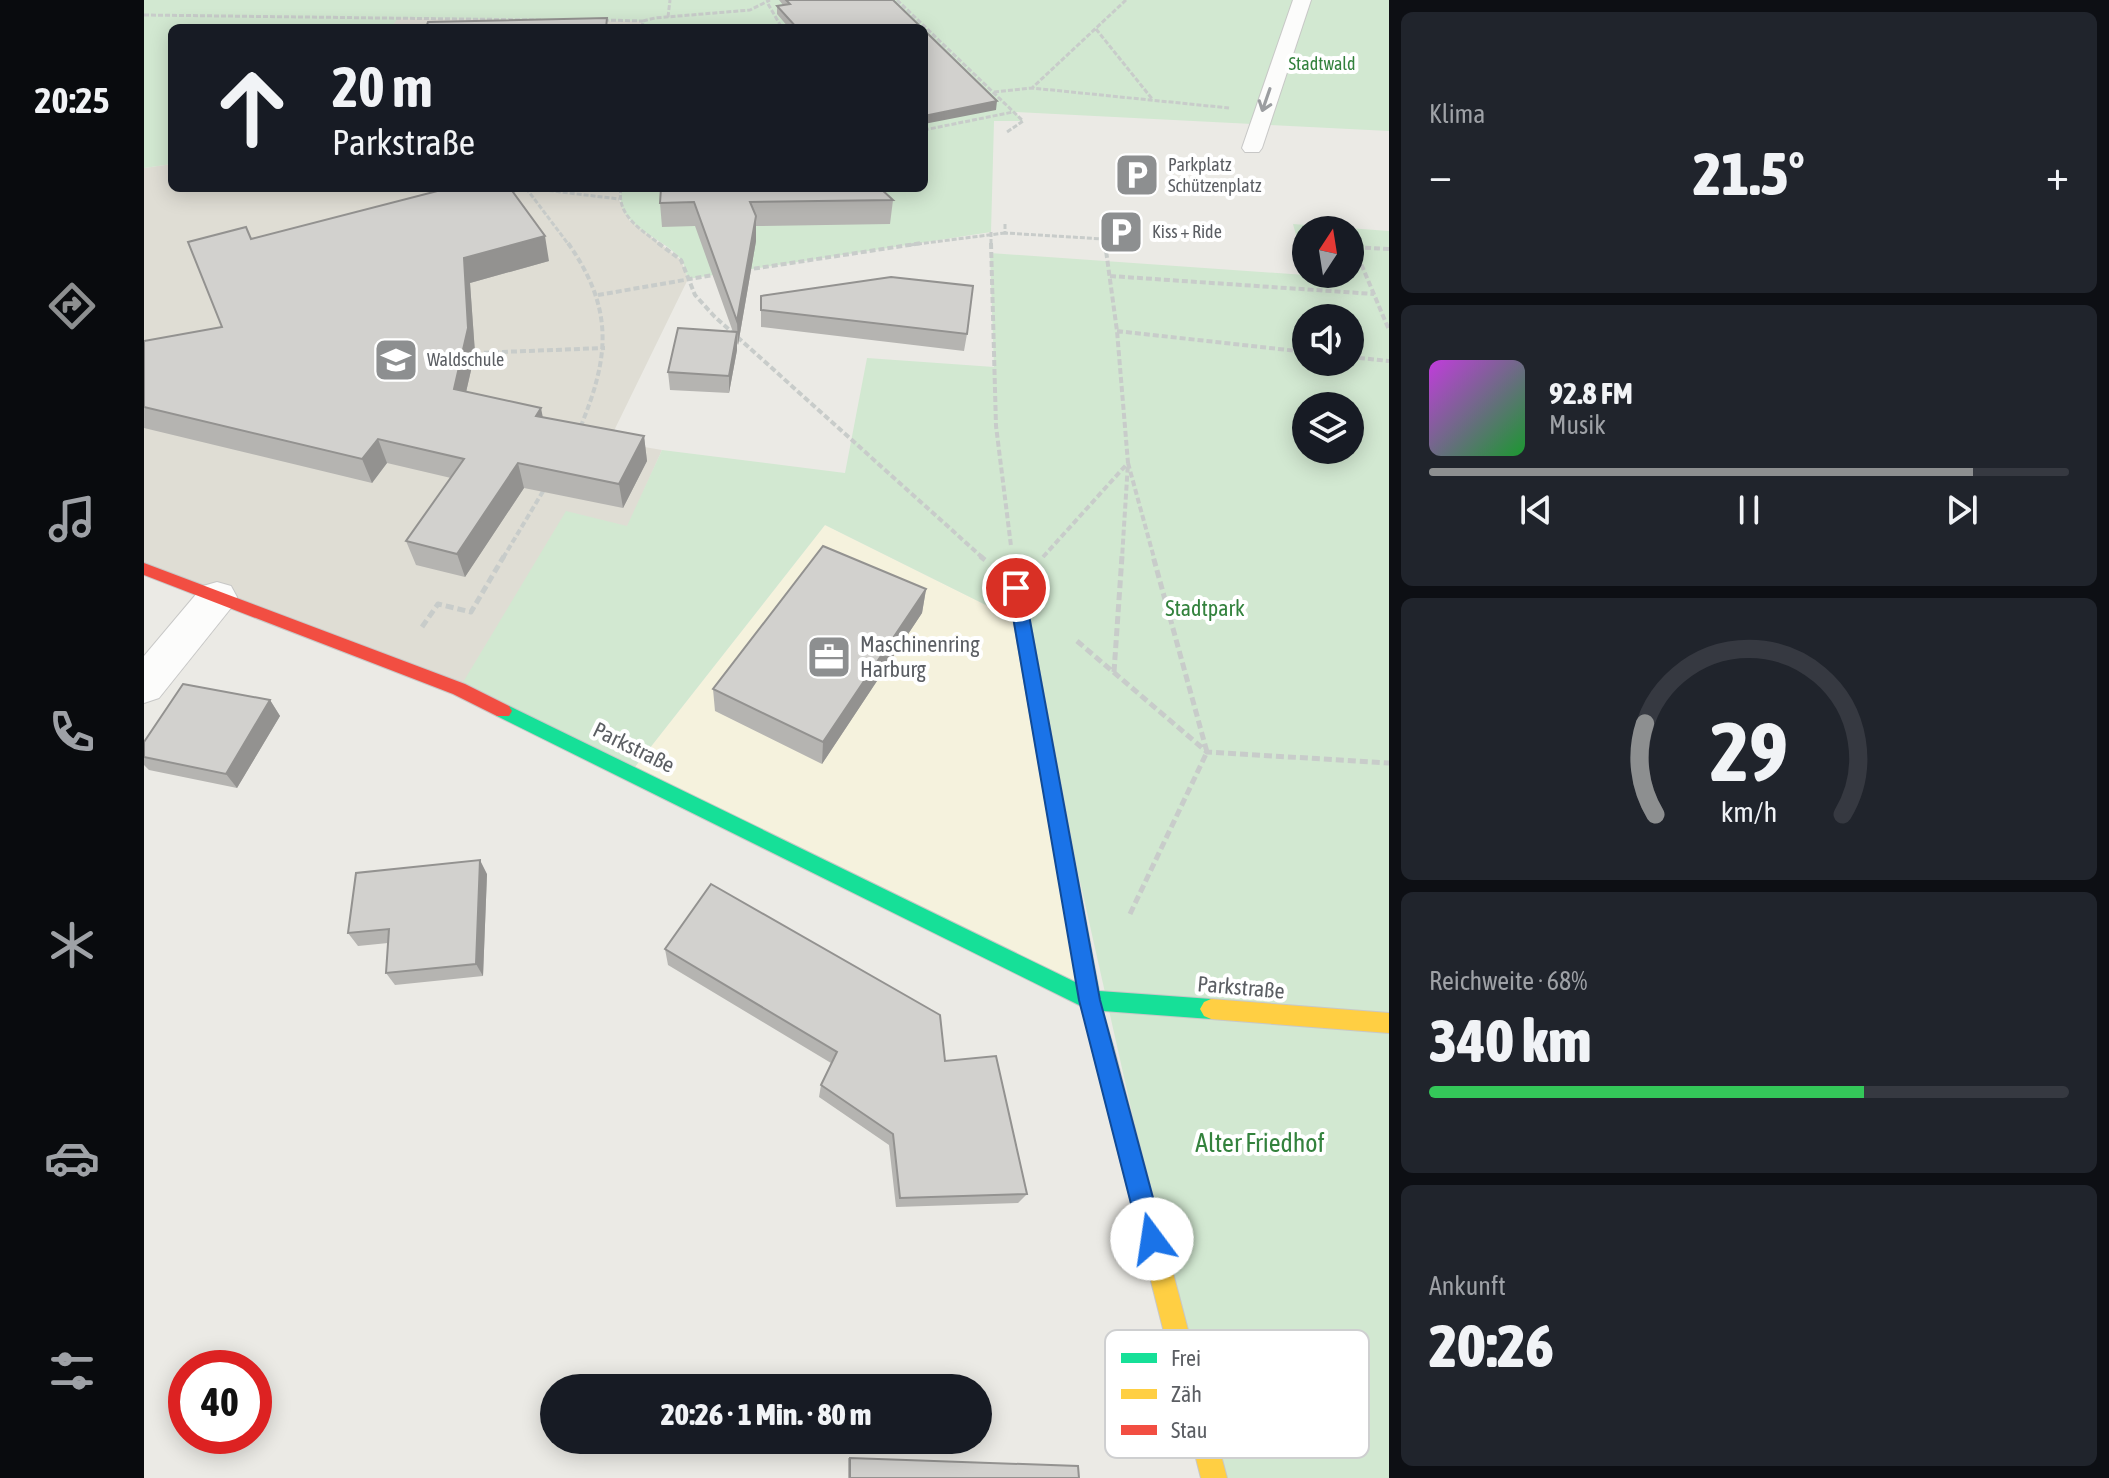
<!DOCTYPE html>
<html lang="de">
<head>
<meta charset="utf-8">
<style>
	:root { --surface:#171b24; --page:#20242c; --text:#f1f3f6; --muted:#9ea1a6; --line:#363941; --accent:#8d8f90 }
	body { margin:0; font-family:"Asap Condensed",sans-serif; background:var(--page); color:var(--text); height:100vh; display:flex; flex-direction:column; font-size:30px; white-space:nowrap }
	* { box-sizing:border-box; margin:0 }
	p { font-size:26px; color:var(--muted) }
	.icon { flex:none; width:44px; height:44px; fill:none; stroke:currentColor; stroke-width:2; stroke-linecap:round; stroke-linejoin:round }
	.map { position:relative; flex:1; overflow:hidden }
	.details { display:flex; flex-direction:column; gap:12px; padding:12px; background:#0d0f14; width:720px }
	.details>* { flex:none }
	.banner { position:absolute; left:24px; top:24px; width:760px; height:168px; border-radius:12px; box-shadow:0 4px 20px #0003; background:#171b24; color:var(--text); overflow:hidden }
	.needle { width:52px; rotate:12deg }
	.tools { position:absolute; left:1148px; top:216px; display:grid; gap:16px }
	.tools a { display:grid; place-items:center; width:72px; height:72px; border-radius:50%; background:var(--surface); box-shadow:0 4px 20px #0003; font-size:40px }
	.speed { position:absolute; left:24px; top:1350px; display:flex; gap:16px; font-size:40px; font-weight:700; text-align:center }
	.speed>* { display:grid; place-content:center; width:104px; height:104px; border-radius:50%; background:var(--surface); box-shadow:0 4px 20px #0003; line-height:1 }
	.speed .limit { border:12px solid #d22; background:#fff; color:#111 }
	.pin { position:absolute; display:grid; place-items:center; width:68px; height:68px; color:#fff; margin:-34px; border:4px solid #fff; border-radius:50%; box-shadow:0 2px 8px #0007 }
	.me { position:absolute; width:88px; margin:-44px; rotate:346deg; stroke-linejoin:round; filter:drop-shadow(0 0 6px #0008) }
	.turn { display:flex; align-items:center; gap:28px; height:168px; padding:0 32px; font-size:36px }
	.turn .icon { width:104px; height:104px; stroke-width:2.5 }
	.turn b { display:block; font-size:56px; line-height:68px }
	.big { font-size:60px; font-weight:800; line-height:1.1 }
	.details .tile { flex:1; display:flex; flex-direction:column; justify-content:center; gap:12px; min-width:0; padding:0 28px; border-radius:12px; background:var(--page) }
	.details .dial { align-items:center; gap:0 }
	.dial svg { height:208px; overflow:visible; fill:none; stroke:var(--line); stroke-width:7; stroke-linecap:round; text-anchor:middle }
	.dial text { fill:var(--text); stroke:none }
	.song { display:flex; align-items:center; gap:24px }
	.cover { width:96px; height:96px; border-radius:12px; background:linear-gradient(135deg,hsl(290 70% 55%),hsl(130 70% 35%)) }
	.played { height:8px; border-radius:4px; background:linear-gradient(90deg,var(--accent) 85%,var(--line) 85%) }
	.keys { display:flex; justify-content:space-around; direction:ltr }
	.heat { display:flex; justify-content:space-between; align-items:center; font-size:44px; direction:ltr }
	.charge { height:12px; border-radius:6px; background:linear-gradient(90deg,#34c759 68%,var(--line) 0) }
	.trip { position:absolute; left:396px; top:1374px; width:452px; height:80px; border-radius:40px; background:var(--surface); box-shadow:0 4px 20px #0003; font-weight:800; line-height:80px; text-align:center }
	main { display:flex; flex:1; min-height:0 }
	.tab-bar { display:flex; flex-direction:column; width:144px; justify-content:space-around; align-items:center; background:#090b0e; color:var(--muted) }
	.tab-bar .icon { width:56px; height:56px }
	.tab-bar .current { color:var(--accent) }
	.tab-bar b { font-size:36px; color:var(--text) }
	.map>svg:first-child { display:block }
	.commercial { fill:#f5f2dd }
	.education { fill:#dfddd4 }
	.green { fill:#d2e8d1; fill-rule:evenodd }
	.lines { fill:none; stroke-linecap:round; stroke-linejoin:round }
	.lane-casing { stroke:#c7c7c6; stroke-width:2 }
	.street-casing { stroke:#c7c7c6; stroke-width:2 }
	.fast-casing { stroke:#c8c8c7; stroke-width:2 }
	.slow-casing { stroke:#c8c8c7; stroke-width:2 }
	.jam-casing { stroke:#c8c8c7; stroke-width:2 }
	.path-far2 { stroke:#c8ccca; stroke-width:3; stroke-dasharray:5 2; stroke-linecap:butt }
	.path-far1 { stroke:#c8ccca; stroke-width:4; stroke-dasharray:6 3; stroke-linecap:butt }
	.path { stroke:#c8ccca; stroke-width:5; stroke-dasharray:8 4; stroke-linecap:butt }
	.lane { fill:#fcfcfb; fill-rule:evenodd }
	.street { fill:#fcfcfb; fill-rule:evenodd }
	.fast { fill:#16e098; fill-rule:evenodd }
	.slow { fill:#ffcf43; fill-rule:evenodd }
	.jam { fill:#f24e42; fill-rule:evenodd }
	.wall { fill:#b5b4b1 }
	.shaded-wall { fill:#939290 }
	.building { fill:#d2d1ce; stroke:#939290; stroke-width:2 }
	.oneway { stroke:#9b9da0 }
	.route { fill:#1a73e8; stroke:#114b97; stroke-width:2 }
	.labels { text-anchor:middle; stroke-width:8; stroke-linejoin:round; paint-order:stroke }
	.far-park-label { font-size:18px; fill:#33823d; stroke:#fff }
	.far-poi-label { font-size:18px; fill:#5b5e63; stroke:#fff; text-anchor:start }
	.park-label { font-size:22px; fill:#33823d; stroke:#fff }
	.poi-label { font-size:22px; fill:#5b5e63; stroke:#fff; text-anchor:start }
	.street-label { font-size:22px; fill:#5b5e63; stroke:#fff }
	.near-park-label { font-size:26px; fill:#33823d; stroke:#fff }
	.key { fill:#fff; stroke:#cecfd0; stroke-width:2 }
	.key-label { font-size:22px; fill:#5b5e63 }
</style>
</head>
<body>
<main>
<nav class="tab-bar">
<b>20:25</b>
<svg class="icon current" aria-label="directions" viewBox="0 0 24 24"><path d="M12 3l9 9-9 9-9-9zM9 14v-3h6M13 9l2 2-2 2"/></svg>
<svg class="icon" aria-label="music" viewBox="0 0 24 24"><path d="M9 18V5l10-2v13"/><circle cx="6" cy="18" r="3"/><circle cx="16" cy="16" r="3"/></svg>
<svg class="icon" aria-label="phone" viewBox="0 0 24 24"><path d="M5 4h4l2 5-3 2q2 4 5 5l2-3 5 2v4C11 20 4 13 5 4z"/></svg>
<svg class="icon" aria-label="climate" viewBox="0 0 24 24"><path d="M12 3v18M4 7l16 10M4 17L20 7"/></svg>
<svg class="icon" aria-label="car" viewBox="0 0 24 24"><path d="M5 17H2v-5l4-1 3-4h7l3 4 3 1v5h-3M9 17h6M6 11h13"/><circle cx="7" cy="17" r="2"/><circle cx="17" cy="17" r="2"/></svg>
<svg class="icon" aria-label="filters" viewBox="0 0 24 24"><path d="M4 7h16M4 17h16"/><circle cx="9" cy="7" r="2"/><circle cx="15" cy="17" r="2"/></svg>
</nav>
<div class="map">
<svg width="1245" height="1478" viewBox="0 0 1245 1478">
	<rect width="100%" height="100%" fill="#ebeae5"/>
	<!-- commercial -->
	<path class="commercial" d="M 681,525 L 878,623 L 946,1000 L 487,772 Z"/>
	<!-- education -->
	<path class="education" d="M 253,18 L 499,21 L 498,28 L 247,28 Z
		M 28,164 L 28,188 L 477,188 L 475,200 L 485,220 L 537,260 L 544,279 L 465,441 L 518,450 L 484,526 L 315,689 L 0,569 L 0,168 Z"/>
	<!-- green -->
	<path class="green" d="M 0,0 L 1245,0 L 1245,131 L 871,112 L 879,121 L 850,121 L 847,232 L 544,279 C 542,274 541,266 538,261 C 520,235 470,229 477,188 L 780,188 L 780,28 L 498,28 L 498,21 L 254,18 L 247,28 L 28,28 L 28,164 L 0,168 Z
		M 1149,224 L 1245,231 L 1245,1478 L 1070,1478 L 878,623 L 681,525 L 487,772 L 315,689 L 422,511 L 483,526 L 518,450 L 701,473 L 723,358 L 850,367 L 846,253 L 1162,275 L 1206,274 L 1206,230 L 1162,230 L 1162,272 ZM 1162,318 L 1206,318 L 1206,362 L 1162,362 ZM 1162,406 L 1206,406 L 1206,450 L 1162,450 Z"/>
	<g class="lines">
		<!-- lane casing -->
		<g class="lane-casing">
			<path id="lane" d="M 1149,0 L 1167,0 L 1118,148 L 1115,152 L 1101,152 L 1098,148 Z"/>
		</g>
		<!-- street casing -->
		<g class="street-casing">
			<path id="street" d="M 73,582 L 87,586 L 93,597 L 87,608 L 15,698 L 0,703 L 0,656 L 59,586 Z"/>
		</g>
		<!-- fast casing -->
		<g class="fast-casing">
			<path id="fast" d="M 872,582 L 880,588 L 955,991 L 1067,999 L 1074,1002 L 1078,1009 L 1074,1016 L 1067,1019 L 959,1011 L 970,1049 L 967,1057 L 959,1060 L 951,1057 L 937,1006 L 353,716 L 350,711 L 353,706 L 365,706 L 933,983 L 864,588 Z"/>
		</g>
		<!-- slow casing -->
		<g class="slow-casing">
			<path id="slow" d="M 1067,999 L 1245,1013 L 1245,1033 L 1067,1019 L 1060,1016 L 1056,1009 L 1060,1002 Z
				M 959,1038 L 967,1041 L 970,1049 L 1083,1478 L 1057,1478 L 948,1049 L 951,1041 Z"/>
		</g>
		<!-- jam casing -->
		<g class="jam-casing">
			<path id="jam" d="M 0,563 L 321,684 L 365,706 L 368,711 L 365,716 L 353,716 L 309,694 L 0,575 Z"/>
		</g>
		<!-- path-far2 -->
		<path class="path-far2" d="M 753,0 L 879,121 L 863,132
			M 982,0 L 888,88 L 1085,108
			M 624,4 L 638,28
			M 0,15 L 398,20
			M 524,17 L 526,0
			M 460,20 L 499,21
			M 498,28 L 499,21 L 511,18 L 606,10 L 626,0
			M 952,29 L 1009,100
			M 850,92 L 888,88
			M 780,130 L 869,112
			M 382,188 L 425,245
			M 384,188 L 475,199
			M 477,188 C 472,216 498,230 517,245
			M 363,193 L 381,188
			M 861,224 L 861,233 L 960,239 L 961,245
			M 847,232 L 847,245
			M 766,245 L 861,233"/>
		<!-- path-far1 -->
		<path class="path-far1" d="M 424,243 C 470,309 466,356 436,428
			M 514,243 L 537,260 L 551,295 L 570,316 L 839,558
			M 847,243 L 852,426 L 867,546
			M 961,243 L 973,331 L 984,463 L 978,558
			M 1245,249 L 1210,247 L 1245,330
			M 601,270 L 778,243
			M 966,276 L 1230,294
			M 454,295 L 575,274
			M 973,331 L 1162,352
			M 331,353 L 461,348
			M 1206,357 L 1245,361
			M 984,463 L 1010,558
			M 899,557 L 983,464
			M 359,558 L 401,488"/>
		<!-- path -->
		<path class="path" d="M 836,556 L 841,560
			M 278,627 L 294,604 L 327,612 L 360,556
			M 933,641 L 1063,752 L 1245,763
			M 970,672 L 978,556
			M 986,914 L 1063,752 L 1009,556"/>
		<!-- lane -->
		<use href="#lane" class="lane"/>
		<!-- street -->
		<use href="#street" class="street"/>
		<!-- fast -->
		<use href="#fast" class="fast"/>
		<!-- slow -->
		<use href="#slow" class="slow"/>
		<!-- jam -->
		<use href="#jam" class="jam"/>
	</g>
	<!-- wall -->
	<path class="wall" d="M 635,0 L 749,0 L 778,28 L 645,28 L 633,14 L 633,6 L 639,5 Z
		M 749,200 L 746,224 L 612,226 L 612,241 L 594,345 L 593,343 L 593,350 L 585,393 L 526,390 L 524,372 L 589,332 L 551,226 L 518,227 L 516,203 Z
		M 107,239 L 405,261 L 326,283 L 331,353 L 322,392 L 398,417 L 500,436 L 503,461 L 479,508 L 380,488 L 321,577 L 272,565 L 262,541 L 307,478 L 243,463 L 228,483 L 0,428 L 0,341 L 78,327 Z
		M 617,296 L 823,334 L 820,351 L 617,327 Z
		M 782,590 L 778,613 L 678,764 L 571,711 L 569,689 Z
		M 126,700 L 136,716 L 93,788 L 5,770 L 0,765 L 0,742 Z
		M 343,874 L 339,976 L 251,985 L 242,973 L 244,943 L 214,946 L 204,933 Z
		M 521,949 L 801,1061 L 883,1194 L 874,1203 L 752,1207 L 745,1145 L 675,1097 L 677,1085 L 687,1063 L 524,965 Z
		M 704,1458 L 706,1458 L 935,1478 L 704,1478 Z"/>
	<!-- shaded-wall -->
	<path class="shaded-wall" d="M 853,101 L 852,110 L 780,124 L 780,116 Z
		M 612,216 L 612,241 L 594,345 L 593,321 Z
		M 401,236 L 405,261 L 326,283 L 331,353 L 317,414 L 310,389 L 320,258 Z
		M 593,332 L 593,350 L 585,393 L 585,376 Z
		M 397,408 L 402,433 L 392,416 Z
		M 500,436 L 503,461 L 479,508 L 475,484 Z
		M 234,439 L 243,463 L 228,483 L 218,459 Z
		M 374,463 L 380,488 L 321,577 L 313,554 Z
		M 782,589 L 778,613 L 678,764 L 679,742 Z
		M 126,700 L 136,716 L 93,788 L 82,774 Z
		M 336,860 L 343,874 L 339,976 L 332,964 Z"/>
	<!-- building -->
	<path class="building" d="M 642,0 L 749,0 L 778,28 L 653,28 L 633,6 L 646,4 Z
		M 463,18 L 462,28 L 282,28 L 284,22 Z
		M 780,30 L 853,101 L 780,116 Z
		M 305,188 L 366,188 L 401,236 L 320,258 L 324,328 L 310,389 L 397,408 L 392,416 L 500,436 L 475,484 L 374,463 L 313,554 L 262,541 L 320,459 L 234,439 L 218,459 L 0,407 L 0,341 L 78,327 L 44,242 L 102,227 L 107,239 Z
		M 517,188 L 736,188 L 749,200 L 606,202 L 612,216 L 593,321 L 550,202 L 516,203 Z
		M 747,277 L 829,286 L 823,334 L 617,310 L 617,296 Z
		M 534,328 L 593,332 L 585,376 L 524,372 Z
		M 679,546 L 782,589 L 679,742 L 569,689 Z
		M 39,684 L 126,700 L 82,774 L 0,757 L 0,742 Z
		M 336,860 L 332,964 L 242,973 L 245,929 L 204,933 L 212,873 Z
		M 567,884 L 796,1015 L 801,1061 L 852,1056 L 883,1194 L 756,1198 L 749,1134 L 677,1085 L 693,1052 L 521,949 Z
		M 706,1458 L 934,1466 L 935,1478 L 706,1478 Z"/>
	<!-- one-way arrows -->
	<defs><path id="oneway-shaft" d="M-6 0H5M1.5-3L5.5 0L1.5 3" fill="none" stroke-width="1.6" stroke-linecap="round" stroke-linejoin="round" transform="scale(2)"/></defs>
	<use class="oneway" href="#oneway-shaft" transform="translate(1122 100) rotate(109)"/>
	<!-- route -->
	<path class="route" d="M 872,582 L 880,588 L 956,1000 L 1020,1239 L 1016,1247 L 1008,1251 L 999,1247 L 996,1239 L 935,1000 L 864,588 Z"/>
	<!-- icons -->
	<defs>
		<g id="parking-square" transform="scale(2.3)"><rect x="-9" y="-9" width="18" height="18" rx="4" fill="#8d8f90" stroke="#fff"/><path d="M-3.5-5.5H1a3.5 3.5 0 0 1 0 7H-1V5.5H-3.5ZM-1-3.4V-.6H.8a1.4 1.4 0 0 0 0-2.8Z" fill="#fff"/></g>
		<g id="school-square" transform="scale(2.3)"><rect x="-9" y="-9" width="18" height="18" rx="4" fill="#8d8f90" stroke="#fff"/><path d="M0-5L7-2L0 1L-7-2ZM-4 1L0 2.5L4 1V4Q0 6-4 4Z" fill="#fff"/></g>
		<g id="office-square" transform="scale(2.3)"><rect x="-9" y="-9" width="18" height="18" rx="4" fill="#8d8f90" stroke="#fff"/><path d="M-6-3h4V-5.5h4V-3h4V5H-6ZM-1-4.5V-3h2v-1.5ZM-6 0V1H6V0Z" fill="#fff"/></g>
	</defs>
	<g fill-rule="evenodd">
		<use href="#parking-square" x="993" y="175"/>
		<use href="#parking-square" x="977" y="232"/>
		<use href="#school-square" x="252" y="360"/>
		<use href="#office-square" x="685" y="657"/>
	</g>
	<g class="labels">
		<!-- far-park labels -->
		<g class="far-park-label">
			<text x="1178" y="70">Stadtwald</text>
		</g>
		<!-- far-poi labels -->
		<g class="far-poi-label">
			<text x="1024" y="171">Parkplatz<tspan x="1024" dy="21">Schützenplatz</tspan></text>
			<text x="1008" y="238">Kiss + Ride</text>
			<text x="283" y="366">Waldschule</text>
		</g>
		<!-- park labels -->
		<g class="park-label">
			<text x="1061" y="616">Stadtpark</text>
		</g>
		<!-- poi labels -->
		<g class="poi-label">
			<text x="716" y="652">Maschinenring<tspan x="716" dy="25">Harburg</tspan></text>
		</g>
		<!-- street labels -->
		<g class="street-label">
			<text transform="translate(490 747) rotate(26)" y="8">Parkstraße</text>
			<text transform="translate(1097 987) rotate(5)" y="8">Parkstraße</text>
		</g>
		<!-- near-park labels -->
		<g class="near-park-label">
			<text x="1116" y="1152">Alter Friedhof</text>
		</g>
	</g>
	<!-- legend -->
	<rect x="961" y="1330" width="264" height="128" rx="12" class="key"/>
	<rect x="977" y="1353" width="36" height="10" fill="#16e098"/>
	<rect x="977" y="1389" width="36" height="10" fill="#ffcf43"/>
	<rect x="977" y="1425" width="36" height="10" fill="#f24e42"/>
	<g class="key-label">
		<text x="1027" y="1366">Frei</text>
		<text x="1027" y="1402">Zäh</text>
		<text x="1027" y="1438">Stau</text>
	</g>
</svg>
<div class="tools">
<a><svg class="needle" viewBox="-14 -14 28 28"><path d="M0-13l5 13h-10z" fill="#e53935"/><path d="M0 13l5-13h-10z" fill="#9ea1a6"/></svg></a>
<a><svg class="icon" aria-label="sound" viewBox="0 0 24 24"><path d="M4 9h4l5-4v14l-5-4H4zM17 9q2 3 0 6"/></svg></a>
<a><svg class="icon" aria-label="layers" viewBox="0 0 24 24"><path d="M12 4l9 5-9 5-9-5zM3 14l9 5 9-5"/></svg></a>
</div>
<div class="speed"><div class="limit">40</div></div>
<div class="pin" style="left:872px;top:588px;background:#d93025"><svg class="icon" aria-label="arrive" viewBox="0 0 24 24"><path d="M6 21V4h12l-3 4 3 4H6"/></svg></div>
<svg class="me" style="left:1008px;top:1239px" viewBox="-20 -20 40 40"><circle r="19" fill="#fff"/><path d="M0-13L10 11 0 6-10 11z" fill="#1a73e8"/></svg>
<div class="trip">20:26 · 1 Min. · 80 m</div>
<div class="banner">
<div class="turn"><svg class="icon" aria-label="ahead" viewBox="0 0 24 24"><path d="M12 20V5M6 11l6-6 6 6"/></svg><div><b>20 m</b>Parkstraße</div></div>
</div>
</div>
<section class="details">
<div class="tile"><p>Klima</p>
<div class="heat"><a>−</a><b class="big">21.5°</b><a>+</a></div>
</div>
<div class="tile">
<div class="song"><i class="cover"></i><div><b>92.8 FM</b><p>Musik</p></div></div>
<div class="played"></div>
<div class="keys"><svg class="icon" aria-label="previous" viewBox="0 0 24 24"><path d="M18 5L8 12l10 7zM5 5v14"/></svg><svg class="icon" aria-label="pause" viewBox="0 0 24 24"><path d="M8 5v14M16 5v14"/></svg><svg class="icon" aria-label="next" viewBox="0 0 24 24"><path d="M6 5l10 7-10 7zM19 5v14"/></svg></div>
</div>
<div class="tile dial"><svg viewBox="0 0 100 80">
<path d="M14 69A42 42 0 1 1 86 69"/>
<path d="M14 69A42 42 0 0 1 10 34" stroke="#8d8f90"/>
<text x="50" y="56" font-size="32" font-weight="700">29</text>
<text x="50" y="72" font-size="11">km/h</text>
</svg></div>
<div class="tile"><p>Reichweite · 68%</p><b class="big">340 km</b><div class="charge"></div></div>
<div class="tile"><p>Ankunft</p><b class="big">20:26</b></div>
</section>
</main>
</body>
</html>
